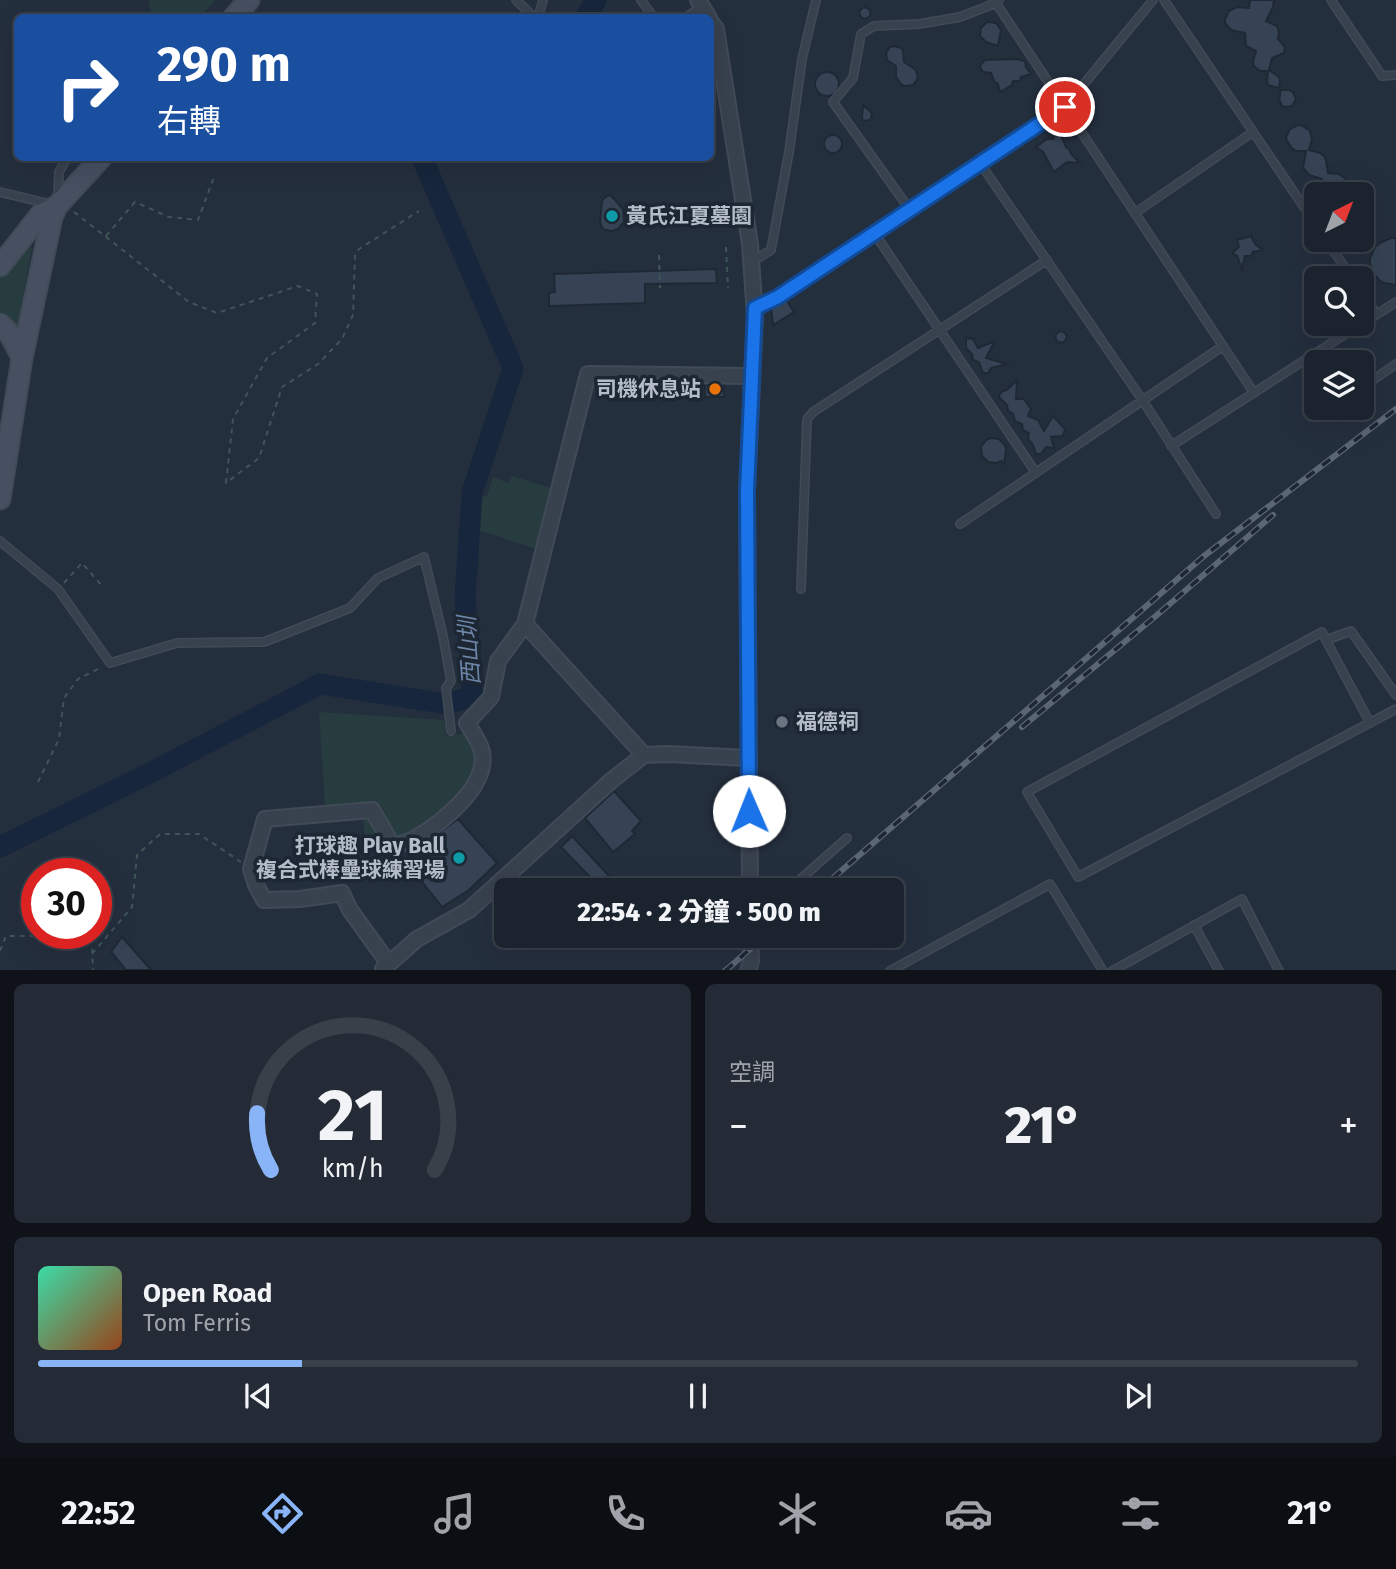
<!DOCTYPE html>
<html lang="zh-TW">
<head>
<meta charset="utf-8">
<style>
	:root { --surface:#1b232e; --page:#242b36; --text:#f1f3f6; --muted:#a0a4aa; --line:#39404a; --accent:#8ab4f8 }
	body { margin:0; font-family:"Fira Sans","Noto Sans TC",sans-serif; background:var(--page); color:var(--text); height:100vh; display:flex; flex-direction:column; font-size:26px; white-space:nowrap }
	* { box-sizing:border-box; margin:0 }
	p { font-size:23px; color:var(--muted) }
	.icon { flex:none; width:38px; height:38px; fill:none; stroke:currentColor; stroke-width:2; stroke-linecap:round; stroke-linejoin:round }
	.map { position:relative; height:970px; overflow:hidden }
	.details { display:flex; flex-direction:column; gap:14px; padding:14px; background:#0f1319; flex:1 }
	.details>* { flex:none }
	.top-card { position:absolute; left:14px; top:14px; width:700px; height:147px; border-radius:10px; box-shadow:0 7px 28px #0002,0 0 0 2px var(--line); background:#1a4fa0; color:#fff; overflow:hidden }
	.needle { width:46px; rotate:42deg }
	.controls { position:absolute; left:1304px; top:182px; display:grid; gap:14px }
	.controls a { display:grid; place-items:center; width:70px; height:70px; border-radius:10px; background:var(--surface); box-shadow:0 7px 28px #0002,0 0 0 2px var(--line); font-size:35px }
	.speed { position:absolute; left:21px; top:858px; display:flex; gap:14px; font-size:35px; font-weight:700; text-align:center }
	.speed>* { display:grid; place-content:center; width:91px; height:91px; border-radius:50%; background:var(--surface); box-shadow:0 7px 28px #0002,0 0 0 2px var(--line); line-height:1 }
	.speed .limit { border:10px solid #d22; background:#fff; color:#111 }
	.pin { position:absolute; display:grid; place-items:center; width:60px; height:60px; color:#fff; margin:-30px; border:4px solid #fff; border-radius:50%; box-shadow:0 2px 7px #0007 }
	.me { position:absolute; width:77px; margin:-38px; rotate:359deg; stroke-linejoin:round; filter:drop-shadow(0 0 5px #0008) }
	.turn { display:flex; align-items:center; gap:24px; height:147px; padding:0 28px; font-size:32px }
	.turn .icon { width:91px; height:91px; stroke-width:2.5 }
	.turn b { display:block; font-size:49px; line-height:60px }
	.big { font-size:52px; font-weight:800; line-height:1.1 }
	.details .tile { flex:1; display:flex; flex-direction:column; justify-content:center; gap:10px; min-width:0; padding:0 24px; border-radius:10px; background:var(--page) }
	.details .dial { align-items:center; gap:0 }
	.dial svg { height:182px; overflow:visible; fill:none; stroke:var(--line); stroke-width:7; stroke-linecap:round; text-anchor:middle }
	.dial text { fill:var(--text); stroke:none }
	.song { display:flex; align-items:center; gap:21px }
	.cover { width:84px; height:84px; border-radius:10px; background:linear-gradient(135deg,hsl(160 70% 55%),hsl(20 70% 35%)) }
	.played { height:7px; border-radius:4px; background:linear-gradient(90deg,var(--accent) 20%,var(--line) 20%) }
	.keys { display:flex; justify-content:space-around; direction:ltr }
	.heat { display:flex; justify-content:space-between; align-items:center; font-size:38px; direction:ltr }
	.details .tiles { flex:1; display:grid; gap:14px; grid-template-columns:1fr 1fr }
	.tile:last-child { grid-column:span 2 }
	.trip { position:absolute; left:494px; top:878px; width:410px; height:70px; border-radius:10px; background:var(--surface); box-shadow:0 7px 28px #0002,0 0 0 2px var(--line); font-weight:800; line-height:70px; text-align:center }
	.menu { display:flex; height:112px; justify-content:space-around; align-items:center; background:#0b0e12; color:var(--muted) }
	.menu .icon { width:49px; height:49px }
	.menu .active { color:var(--accent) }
	.menu b { font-size:32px; color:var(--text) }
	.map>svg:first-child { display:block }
	.green { fill:#263c3f }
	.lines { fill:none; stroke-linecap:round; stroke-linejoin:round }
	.river { stroke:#17263c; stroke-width:21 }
	.building { fill:#364354; stroke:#1f2835; stroke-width:2 }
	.lane-casing { stroke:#414a57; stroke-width:10 }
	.street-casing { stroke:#414a57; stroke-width:18 }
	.secondary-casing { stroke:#414a57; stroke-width:23 }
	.path { stroke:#3f5557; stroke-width:2; stroke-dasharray:5 5; stroke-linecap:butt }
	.lane { stroke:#38414e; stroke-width:7 }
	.street { stroke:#38414e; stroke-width:14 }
	.secondary { stroke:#465061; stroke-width:19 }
	.rail-casing { stroke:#5a6575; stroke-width:6 }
	.rail { stroke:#1d2633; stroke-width:3.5; stroke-dasharray:10; stroke-linecap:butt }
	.route-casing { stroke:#114b97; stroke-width:18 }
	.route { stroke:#1a73e8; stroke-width:12 }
	.culture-dot { fill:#0f9aa8; stroke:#1d2633; stroke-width:2.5 }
	.food-dot { fill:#e8710a; stroke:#1d2633; stroke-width:2.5 }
	.worship-dot { fill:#6b7280; stroke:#1d2633; stroke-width:2.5 }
	.labels { text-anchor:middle; stroke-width:7; stroke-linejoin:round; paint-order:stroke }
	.poi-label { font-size:21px; font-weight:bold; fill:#b4bcc9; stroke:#1d2633; text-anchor:start }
	.water-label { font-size:23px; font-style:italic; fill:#6d86a8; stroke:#1d2633 }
</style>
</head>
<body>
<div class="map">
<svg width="1396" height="971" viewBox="0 0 1396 971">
	<rect width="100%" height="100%" fill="#242f3e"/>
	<!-- green -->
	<path class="green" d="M 149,0 L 215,0 L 200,17 L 152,18 Z
		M 26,246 L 32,247 L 16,336 L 0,318 L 0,277 Z
		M 512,476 L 555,489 L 539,550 L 473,528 L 483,496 L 487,496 L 493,477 L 509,483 Z
		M 319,712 L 444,720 L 446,736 L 466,733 L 470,738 L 478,760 L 477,772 L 450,810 L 415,832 L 366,843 L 361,807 L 325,807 Z"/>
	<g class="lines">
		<!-- river -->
		<path class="river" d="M 585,18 L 596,0
			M 0,847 L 148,774 L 320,684 L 447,704 L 473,696 L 465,598 L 472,493 L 513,368 L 422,158"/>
	</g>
	<!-- building -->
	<path class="building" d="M 1250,0 L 1274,0 L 1273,7 L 1266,21 L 1277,26 L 1279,32 L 1278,39 L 1285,47 L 1284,53 L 1272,58 L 1269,70 L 1279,77 L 1280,80 L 1279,88 L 1268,85 L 1267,82 L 1268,71 L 1260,71 L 1254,66 L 1253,62 L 1256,51 L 1246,46 L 1245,33 L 1231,30 L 1225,23 L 1225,19 L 1229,11 L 1237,7 L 1249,8 Z
		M859.5 13a5.5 5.5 0 1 1 11 0a5.5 5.5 0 1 1-11 0Z
		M 987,22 L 996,23 L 1001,30 L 998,46 L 986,42 L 980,36 L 981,28 Z
		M 894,46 L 901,48 L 903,50 L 904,62 L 916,70 L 918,78 L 913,85 L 904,86 L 901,84 L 896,77 L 896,66 L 887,60 L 886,53 L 890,47 Z
		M 1017,59 L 1025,61 L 1026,67 L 1031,74 L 1021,77 L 1020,81 L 1013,81 L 1012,85 L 1000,92 L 998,84 L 994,81 L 991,73 L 983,72 L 980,67 L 981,64 L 985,60 Z
		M815 84a12 12 0 1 1 24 0a12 12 0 1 1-24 0Z
		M 1281,90 L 1289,90 L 1293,92 L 1296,99 L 1292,106 L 1285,107 L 1282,106 L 1279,99 Z
		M 863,105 L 871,112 L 872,115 L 870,120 L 865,121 L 862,119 Z
		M 1298,125 L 1303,126 L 1310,131 L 1312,139 L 1309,150 L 1320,153 L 1324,156 L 1326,160 L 1328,173 L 1339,174 L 1347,180 L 1349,184 L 1348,194 L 1321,194 L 1320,187 L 1322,179 L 1309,175 L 1303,168 L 1306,151 L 1296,151 L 1292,148 L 1287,141 L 1286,137 L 1290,129 Z
		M 1058,127 L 1066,147 L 1069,149 L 1071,154 L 1080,163 L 1067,162 L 1054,172 L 1043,152 L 1036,147 L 1047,139 L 1053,139 Z
		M824 144a9 9 0 1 1 18 0a9 9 0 1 1-18 0Z
		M 610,195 L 617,202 L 623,210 L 624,222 L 618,229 L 611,231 L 603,229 L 600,223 L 602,201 L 605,197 Z
		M 1251,236 L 1255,244 L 1263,250 L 1253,252 L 1251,256 L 1245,256 L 1242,269 L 1237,256 L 1232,253 L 1239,247 L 1237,240 Z
		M 1391,238 L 1396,238 L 1396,285 L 1384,283 L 1379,280 L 1375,275 L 1370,264 L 1370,258 L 1375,247 L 1380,243 Z
		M 716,269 L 717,283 L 645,284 L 645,303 L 549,306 L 549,293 L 555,292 L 554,274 Z
		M 786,299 L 794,312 L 773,325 L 771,307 Z
		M1055.5 337a5.5 5.5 0 1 1 11 0a5.5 5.5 0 1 1-11 0Z
		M 966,338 L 973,339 L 978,348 L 995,341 L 986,358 L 1007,364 L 991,368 L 988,373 L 983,373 L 979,362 L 973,360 L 972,354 L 966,348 Z
		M 1017,380 L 1016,399 L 1024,399 L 1031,409 L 1028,416 L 1038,420 L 1044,431 L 1053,416 L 1065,429 L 1063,436 L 1051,437 L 1054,448 L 1046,447 L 1041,454 L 1036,454 L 1033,445 L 1028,439 L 1029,433 L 1023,430 L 1022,424 L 1015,421 L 1013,414 L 1008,411 L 1007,405 L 999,397 L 1001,392 L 1007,390 Z
		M 705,385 L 724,385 L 724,397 L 705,397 Z
		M 991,438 L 999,439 L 1005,445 L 1006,450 L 1004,464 L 1001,461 L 997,463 L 988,462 L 982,456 L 981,447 L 986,440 Z
		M 614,791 L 641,821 L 632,831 L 635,834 L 613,852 L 585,818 Z
		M 458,819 L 497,863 L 469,890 L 442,907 L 412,869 L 431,854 L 422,845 Z
		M 572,836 L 623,891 L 583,891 L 593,880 L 561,847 Z
		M 122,937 L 151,970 L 126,970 L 111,952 Z"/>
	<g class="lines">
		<!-- lane casing -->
		<g class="lane-casing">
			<path id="lane" d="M 516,0 L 535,18
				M 641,0 L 654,18
				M 999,0 L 996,3 L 1254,393
				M 1164,0 L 1316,225
				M 1331,0 L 1382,76 L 1396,75
				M 538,18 L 543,0
				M 685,18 L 702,6
				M 980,163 L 1143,401 L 1216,514
				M 0,192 L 50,204
				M 58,197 L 59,172 L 67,158
				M 910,210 L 833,102 L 853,78 L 861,34 L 874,26 L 919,24 L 960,17 L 996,3
				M 1135,213 L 1253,132
				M 875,234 L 1036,473
				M 1326,240 L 1352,278
				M 753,261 L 771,250 L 789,152 L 802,59 L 816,0
				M 1362,292 L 1376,314
				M 755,308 L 778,297 L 1065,107 L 1153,0
				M 1362,324 L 1396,302
				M 1373,380 L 1396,364
				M 1171,446 L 1361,324
				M 960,524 L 1223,346
				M 0,541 L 58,589 L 110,663 L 177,643 L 264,642 L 350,608 L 378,578 L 424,557 L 443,636 L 451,681 L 446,688 L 451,731
				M 801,589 L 807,419 L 813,412 L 1047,260
				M 1326,640 L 1322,632 L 1027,792 L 1078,877 L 1396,709
				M 1370,723 L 1326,640 L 1351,631 L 1396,695
				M 787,891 L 847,838
				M 1194,925 L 1219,971
				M 890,971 L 1050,884 L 1103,971
				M 1112,971 L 1242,899 L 1279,971"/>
		</g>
		<!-- street casing -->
		<g class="street-casing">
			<path id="street" d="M 698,0 L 709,18
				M 710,21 L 716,29 L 750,244 L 755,317 L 747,491 L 750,891
				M 525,624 L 644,755
				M 389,964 L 350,910 L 342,893 L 300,899 L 264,900 L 256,885 L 251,869 L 265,819 L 372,810 L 393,846 C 400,844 408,842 414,839 C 440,824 489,787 482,752 C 480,742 472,732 467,723 L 491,697 L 498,661 L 525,624 L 588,374 L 752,376
				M 383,969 L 417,939 L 469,910 L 612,780 L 644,755 L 668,754 L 748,758
				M 748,971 L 751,961 L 750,936"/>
		</g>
		<!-- secondary casing -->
		<g class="secondary-casing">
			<path id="secondary" d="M 233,18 L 249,0
				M 0,266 L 41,214 L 57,206 L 101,158
				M 0,324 C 11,333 16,346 22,358
				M 0,499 L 22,358 L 52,217 L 57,206"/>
		</g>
		<!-- path -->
		<path class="path" d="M 74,212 L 189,302 L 217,313 L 298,286 L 317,294 L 315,323 L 267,358 L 233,419 L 226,483 L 259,458 L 282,387 L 318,364 L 342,339 L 353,315 L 355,255 L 359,249 L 419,211
			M 106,236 L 135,202 L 169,217 L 198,220 L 214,177
			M 726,247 L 728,288
			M 659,255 L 660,288
			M 64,583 L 82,563 L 103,587
			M 38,782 L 59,739 L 64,698 L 78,679 L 100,668
			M 81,933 L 92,944 L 93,971
			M 0,951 L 6,936 L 39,936 L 48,933
			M 92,954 L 132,907 L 137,855 L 160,834 L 199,834 L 241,862"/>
		<!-- lane -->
		<use href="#lane" class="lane"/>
		<!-- street -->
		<use href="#street" class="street"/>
		<!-- secondary -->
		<use href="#secondary" class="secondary"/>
		<!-- rail casing -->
		<g class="rail-casing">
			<path id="rail" d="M 1022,727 L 1157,615 L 1273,515
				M 818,891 L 1204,556 L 1396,409
				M 725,971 L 765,936"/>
		</g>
		<!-- rail -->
		<use href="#rail" class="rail"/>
	</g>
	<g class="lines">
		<!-- route casing -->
		<g class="route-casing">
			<path id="route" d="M 749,811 L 747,491 L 755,308 L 778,297 L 1065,107"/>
		</g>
		<!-- route -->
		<use href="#route" class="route"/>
	</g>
	<!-- markers -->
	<g class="culture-dot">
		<circle cx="612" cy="216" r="7"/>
		<circle cx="459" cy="858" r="7"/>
	</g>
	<circle class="food-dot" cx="715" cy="389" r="7"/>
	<circle class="worship-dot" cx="782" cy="722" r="7"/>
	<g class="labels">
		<!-- poi labels -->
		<g class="poi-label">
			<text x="626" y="223">黃氏江夏墓園</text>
			<text x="701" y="396" text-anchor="end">司機休息站</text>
			<text x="796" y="729">福德祠</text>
			<text x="445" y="853" text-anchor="end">打球趣 Play Ball<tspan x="445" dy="24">複合式棒壘球練習場</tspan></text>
		</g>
		<!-- water labels -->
		<g class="water-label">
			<text transform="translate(469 651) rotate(-94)" y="8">西山圳</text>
		</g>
	</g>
</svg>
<div class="controls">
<a><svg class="needle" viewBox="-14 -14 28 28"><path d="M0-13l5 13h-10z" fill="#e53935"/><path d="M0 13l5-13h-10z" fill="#a0a4aa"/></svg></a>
<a><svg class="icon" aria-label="search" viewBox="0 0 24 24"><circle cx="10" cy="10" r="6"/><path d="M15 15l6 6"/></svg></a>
<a><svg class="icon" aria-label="layers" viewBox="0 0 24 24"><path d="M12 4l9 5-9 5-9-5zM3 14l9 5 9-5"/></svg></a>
</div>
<div class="speed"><div class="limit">30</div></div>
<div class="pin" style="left:1065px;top:107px;background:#d93025"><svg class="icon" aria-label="arrive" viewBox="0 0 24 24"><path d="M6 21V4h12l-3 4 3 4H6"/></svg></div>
<svg class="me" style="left:749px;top:811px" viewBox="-20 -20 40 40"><circle r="19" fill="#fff"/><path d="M0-13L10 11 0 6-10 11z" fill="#1a73e8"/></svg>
<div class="trip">22:54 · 2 分鐘 · 500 m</div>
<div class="top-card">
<div class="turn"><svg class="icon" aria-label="right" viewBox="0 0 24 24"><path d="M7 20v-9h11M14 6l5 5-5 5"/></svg><div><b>290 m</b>右轉</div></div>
</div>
</div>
<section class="details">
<div class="tiles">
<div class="tile dial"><svg viewBox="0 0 100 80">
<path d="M14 69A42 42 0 1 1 86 69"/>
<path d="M14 69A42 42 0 0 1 8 44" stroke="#8ab4f8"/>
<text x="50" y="56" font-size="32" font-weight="700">21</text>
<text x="50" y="72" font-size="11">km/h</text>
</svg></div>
<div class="tile"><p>空調</p>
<div class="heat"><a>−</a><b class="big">21°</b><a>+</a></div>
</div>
<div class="tile">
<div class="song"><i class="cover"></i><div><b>Open Road</b><p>Tom Ferris</p></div></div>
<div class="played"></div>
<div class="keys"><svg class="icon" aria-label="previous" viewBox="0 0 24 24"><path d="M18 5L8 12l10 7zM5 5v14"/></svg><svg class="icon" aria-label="pause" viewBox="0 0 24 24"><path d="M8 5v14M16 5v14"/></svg><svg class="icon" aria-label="next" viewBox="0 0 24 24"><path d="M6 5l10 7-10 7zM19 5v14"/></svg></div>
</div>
</div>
</section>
<nav class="menu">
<b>22:52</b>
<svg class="icon active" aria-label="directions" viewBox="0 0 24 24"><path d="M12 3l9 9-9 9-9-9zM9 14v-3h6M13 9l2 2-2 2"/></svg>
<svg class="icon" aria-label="music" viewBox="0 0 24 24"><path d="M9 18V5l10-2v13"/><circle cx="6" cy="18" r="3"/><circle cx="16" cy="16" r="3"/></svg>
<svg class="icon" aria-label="phone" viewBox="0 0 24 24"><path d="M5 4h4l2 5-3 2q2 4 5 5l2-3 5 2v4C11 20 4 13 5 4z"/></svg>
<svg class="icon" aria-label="climate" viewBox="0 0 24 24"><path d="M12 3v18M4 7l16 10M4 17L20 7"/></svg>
<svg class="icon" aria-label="car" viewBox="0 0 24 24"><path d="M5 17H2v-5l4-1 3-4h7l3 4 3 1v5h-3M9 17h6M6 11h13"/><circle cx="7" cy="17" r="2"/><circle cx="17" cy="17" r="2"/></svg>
<svg class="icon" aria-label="filters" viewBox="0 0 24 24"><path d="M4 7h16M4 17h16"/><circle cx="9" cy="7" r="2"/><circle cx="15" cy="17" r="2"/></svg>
<b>21°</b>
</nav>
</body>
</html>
